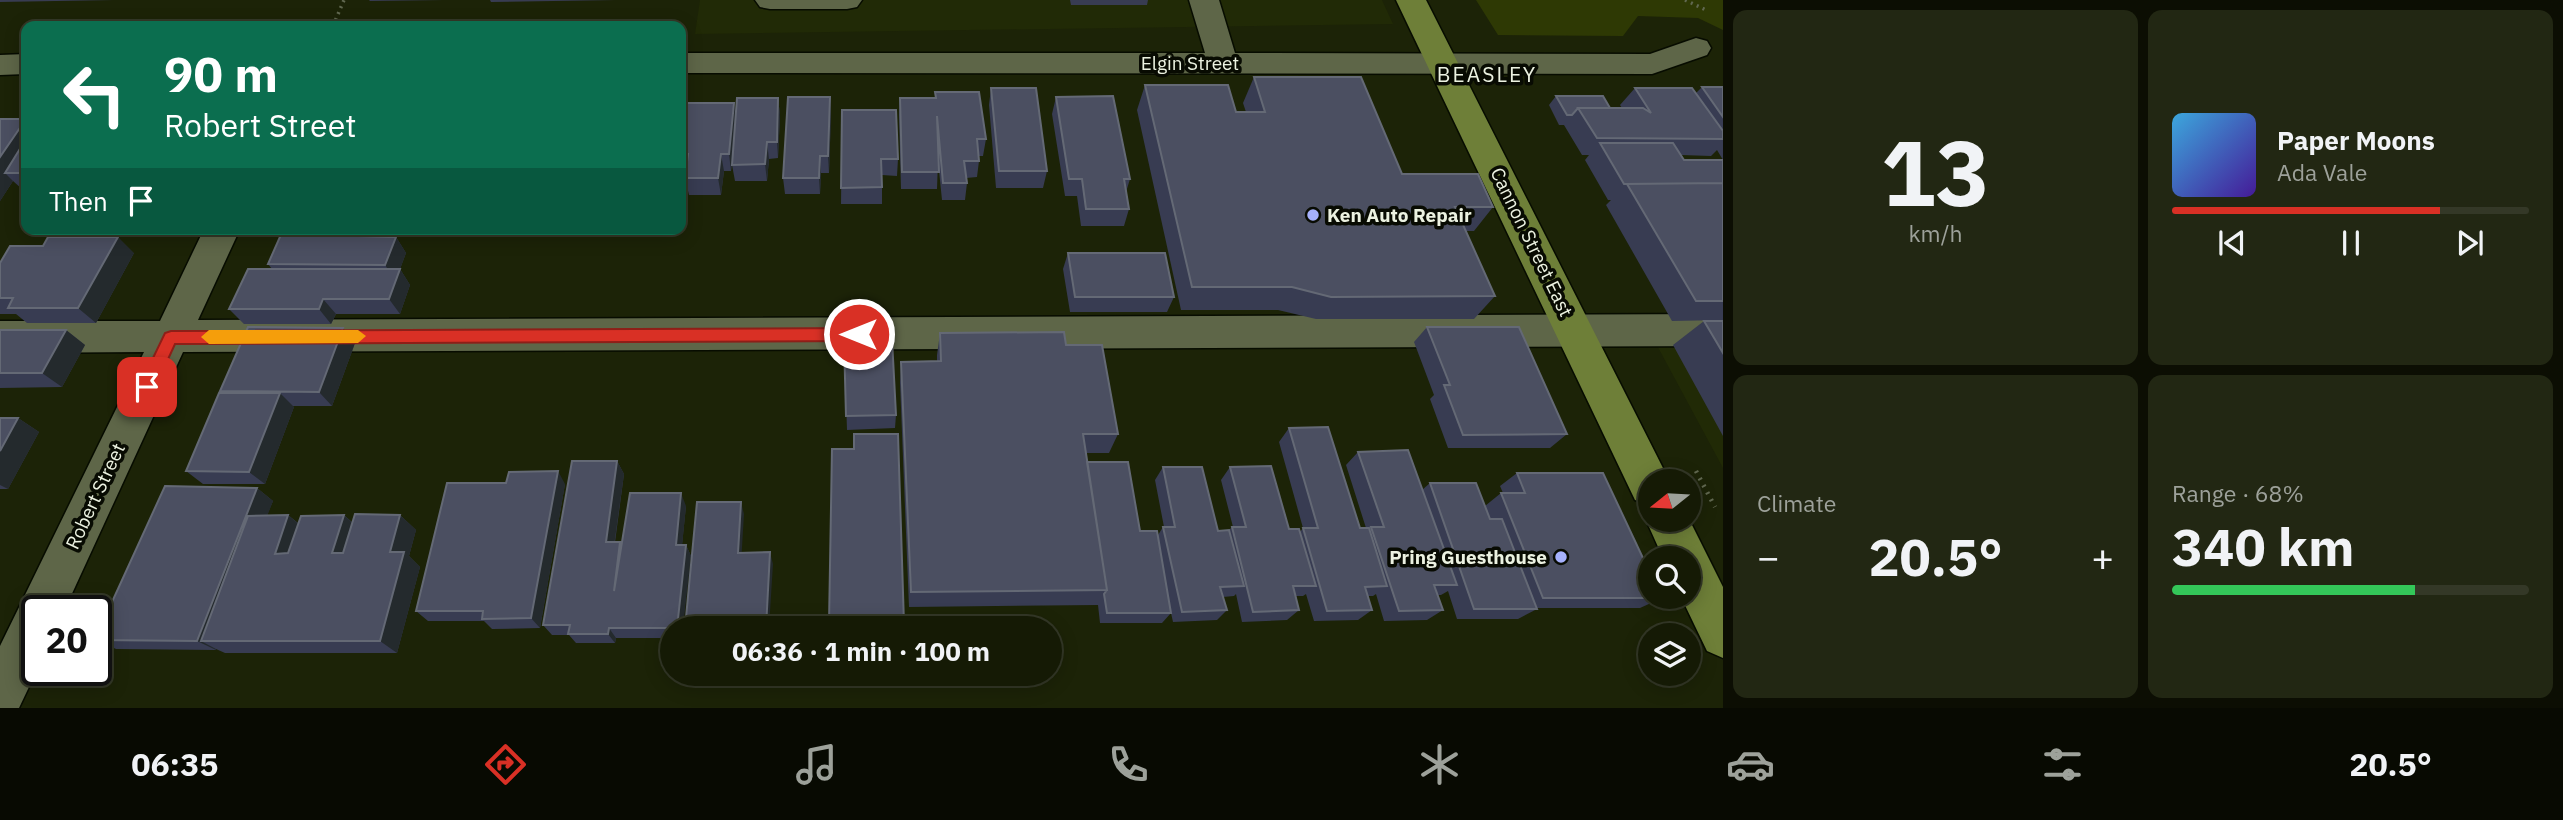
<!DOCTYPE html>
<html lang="en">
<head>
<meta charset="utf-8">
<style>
	:root { --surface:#151a05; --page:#222713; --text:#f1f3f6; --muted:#9da19a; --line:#343827; --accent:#d93025 }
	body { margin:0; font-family:"IBM Plex Sans",sans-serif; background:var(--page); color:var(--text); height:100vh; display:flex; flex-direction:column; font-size:26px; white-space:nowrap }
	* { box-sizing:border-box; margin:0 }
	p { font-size:23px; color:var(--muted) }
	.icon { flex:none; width:38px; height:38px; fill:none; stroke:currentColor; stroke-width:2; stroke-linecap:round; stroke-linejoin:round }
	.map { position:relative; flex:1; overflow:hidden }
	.details { display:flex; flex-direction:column; gap:10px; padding:10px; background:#0c0e03; width:840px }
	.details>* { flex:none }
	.top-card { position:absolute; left:21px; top:21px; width:665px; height:214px; border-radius:14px; box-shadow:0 4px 18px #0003,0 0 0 2px var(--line); background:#0b6e4f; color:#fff; overflow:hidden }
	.needle { width:46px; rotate:252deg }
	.tools { position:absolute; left:1638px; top:469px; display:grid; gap:14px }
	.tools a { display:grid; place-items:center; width:63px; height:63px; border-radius:50%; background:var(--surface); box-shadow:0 4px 18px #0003,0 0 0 2px var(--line); font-size:35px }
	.speed { position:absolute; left:21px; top:595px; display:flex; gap:14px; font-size:35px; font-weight:700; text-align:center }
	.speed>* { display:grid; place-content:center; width:91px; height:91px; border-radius:50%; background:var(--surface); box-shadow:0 4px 18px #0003,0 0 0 2px var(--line); line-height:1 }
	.speed .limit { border:4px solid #111; border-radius:10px; background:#fff; color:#111 }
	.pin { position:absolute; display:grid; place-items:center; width:60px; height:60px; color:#fff; margin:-30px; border-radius:14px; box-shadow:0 4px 10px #0006 }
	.me { position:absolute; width:77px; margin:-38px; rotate:270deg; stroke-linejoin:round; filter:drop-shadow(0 0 5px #0008) }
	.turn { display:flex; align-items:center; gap:24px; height:147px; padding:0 28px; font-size:32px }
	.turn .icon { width:91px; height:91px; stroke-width:2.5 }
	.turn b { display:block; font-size:49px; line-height:60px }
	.then { display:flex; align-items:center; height:66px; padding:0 28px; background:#0003; gap:14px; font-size:26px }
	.big { font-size:52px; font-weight:700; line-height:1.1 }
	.details .widget { flex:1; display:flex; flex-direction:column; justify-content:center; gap:10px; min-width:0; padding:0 24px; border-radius:14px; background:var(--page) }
	.details .dial { align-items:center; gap:0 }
	.dial b { font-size:91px; line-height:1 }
	.song { display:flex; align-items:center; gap:21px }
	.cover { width:84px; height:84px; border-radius:10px; background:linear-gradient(135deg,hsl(200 70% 55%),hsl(260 70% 35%)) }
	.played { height:7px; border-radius:4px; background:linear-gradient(90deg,var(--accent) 75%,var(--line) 75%) }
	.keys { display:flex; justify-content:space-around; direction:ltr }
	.heat { display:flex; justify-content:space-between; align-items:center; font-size:38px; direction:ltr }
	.charge { height:10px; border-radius:5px; background:linear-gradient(90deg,#34c759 68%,var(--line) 0) }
	.details .tiles { flex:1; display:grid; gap:10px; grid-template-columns:repeat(2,1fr) }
	.trip { position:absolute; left:660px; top:616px; width:402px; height:70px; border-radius:35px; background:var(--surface); box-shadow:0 4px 18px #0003,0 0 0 2px var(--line); font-weight:700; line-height:70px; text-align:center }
	.tabs { display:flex; height:112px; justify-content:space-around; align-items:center; background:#080a02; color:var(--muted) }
	.tabs .icon { width:49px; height:49px }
	.tabs .current { color:var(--accent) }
	.tabs b { font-size:32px; color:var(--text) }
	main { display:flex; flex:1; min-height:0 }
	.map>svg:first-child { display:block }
	.built { fill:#212a06 }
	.green { fill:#2e3904 }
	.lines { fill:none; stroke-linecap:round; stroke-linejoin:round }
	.minor-casing { stroke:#070c00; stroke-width:3 }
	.major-casing { stroke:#070c00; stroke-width:3 }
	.path-far1 { stroke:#616850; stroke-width:3.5; stroke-dasharray:2 4.5; stroke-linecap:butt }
	.path { stroke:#616850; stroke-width:4.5; stroke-dasharray:2 6; stroke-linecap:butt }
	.minor { fill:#5e6648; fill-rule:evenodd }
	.major { fill:#6e7f38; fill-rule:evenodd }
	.wall { fill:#383c52 }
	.shaded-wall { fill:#242a2d }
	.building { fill:#4b4f61; stroke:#646975; stroke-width:2 }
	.route { fill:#d93025; stroke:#8d1f18; stroke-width:2 }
	.slow { fill:#f59e0b }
	.poi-dot { fill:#a6b1fc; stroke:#080b02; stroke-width:2.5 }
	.labels { text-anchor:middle; stroke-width:7; stroke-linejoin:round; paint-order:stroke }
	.street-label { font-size:19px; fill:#ecf2e1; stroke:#080b02 }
	.poi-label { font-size:19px; font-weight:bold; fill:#ecf2e1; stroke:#080b02; text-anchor:start }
	.neighbourhood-label { font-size:21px; letter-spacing:2px; fill:#ecf2e1; stroke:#080b02 }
</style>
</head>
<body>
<main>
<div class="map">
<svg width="1723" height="708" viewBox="0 0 1723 708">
	<rect width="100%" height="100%" fill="#1c2307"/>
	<!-- built -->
	<path class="built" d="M 700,0 L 1382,0 L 1393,24 L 695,34 Z
		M 1723,323 L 1723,468 L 1646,325 Z"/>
	<!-- green -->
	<path class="green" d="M 1476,0 L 1723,0 L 1723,30 L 1698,18 L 1638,16 L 1623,36 L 1498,35 Z"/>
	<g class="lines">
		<!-- minor casing -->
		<g class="minor-casing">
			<path id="minor" d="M 755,0 L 862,0 L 857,7 L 847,9 L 770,9 L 760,7 Z
				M 1189,0 L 1219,0 L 1235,53 L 1650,54 L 1696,38 L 1707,41 L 1711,48 L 1707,55 L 1652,74 L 681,73 L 681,53 L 1205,53 Z
				M 26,54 L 26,74 L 0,75 L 0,55 Z
				M 204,229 L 240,229 L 198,320 L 1723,314 L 1723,346 L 183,352 L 64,611 L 37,611 L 37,670 L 19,708 L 0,708 L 0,646 L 144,352 L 0,353 L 0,321 L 160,321 Z"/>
		</g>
		<!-- major casing -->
		<g class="major-casing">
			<path id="major" d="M 1396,0 L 1426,0 L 1665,472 L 1669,481 L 1650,481 L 1650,505 L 1635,500 Z
				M 1650,509 L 1650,520 L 1689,519 L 1723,587 L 1723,658 L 1707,651 L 1681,597 L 1689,597 L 1689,558 L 1663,558 L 1646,520 Z"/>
		</g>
		<!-- path-far1 -->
		<path class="path-far1" d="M 1685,0 L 1706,10
			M 333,26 L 344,0"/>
		<!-- path -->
		<path class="path" d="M 1696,471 L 1715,507"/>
		<!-- minor -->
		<use href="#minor" class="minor"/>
		<!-- major -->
		<use href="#major" class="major"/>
	</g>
	<!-- wall -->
	<path class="wall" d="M 0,0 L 114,0 L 0,2 Z
		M 369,0 L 444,0 L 370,1 Z
		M 490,0 L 616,0 L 491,2 Z
		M 1070,0 L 1148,0 L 1147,5 L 1071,5 Z
		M 1254,77 L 1402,174 L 1493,207 L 1474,231 L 1466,231 L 1495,296 L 1474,319 L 1316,319 L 1278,310 L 1181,310 L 1137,110 L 1145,85 L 1236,112 L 1246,112 L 1243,103 Z
		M 1702,87 L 1723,87 L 1723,160 L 1717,150 L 1711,156 L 1681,155 L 1684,160 L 1723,160 L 1723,320 L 1672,321 L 1606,205 L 1611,200 L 1608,200 L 1585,160 L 1589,155 L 1582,155 L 1564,125 L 1559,125 L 1549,105 L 1556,96 L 1610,108 L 1622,108 L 1620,105 L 1635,88 L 1696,93 Z
		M 991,88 L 1047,171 L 1043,188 L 996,188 L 989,105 Z
		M 935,92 L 986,139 L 983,156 L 979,156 L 979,161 L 977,177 L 966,178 L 967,183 L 965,200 L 942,200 L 938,161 L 937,189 L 901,189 L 899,115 L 900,98 L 935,98 Z
		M 1056,97 L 1130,179 L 1126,192 L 1129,209 L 1124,226 L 1081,226 L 1077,196 L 1065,196 L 1052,114 Z
		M 778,98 L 780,115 L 778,158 L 769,159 L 767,181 L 735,181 L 732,165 L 733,158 L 731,171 L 724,171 L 721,195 L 689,195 L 685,178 L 686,170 L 683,171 L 681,187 L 681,103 L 736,115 Z
		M 842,110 L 898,159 L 897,176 L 882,175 L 882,204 L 841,204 Z
		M 831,114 L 829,173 L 821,173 L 820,194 L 785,194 L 783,178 Z
		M 0,119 L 26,173 L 26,189 L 22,189 L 13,181 L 0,201 Z
		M 396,237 L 406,253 L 400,269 L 410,285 L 400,314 L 336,314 L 331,324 L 244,324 L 229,309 L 272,269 L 268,264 Z
		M 134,253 L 96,323 L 27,323 L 16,314 L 0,314 L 0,263 Z
		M 1068,253 L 1174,297 L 1167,312 L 1070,312 L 1063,269 Z
		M 1704,321 L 1723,321 L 1723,436 L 1673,345 Z
		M 1427,327 L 1567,434 L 1550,448 L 1448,448 L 1430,399 L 1434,395 L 1414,342 Z
		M 0,330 L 66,330 L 85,345 L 62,387 L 0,388 Z
		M 940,333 L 1066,345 L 1118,434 L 1109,453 L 1086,453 L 1087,462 L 1140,531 L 1158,535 L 1163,527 L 1164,527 L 1155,480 L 1163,467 L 1218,531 L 1229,530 L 1232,527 L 1233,527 L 1221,480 L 1230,467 L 1289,529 L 1300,532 L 1303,528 L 1279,442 L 1289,428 L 1360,528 L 1366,528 L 1346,465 L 1358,452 L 1422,490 L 1430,483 L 1485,506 L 1501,493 L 1503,493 L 1500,486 L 1517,473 L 1662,598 L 1640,608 L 1536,608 L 1537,609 L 1518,619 L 1457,619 L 1448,591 L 1441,595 L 1438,595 L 1443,610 L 1427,620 L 1384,621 L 1376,594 L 1373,596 L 1368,596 L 1372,610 L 1358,620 L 1314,621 L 1306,594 L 1303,596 L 1296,596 L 1299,610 L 1287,620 L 1242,622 L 1236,594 L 1234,596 L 1223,597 L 1227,610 L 1217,620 L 1173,622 L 1171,613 L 1162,623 L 1100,623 L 1098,605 L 909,607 L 900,383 L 901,362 L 937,361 L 937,355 Z
		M 844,340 L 896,415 L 895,428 L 847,430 Z
		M 355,343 L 332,406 L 292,406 L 294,407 L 265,484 L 203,484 L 186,471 L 222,393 L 220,391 Z
		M 0,418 L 18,418 L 39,432 L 8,489 L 0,489 Z
		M 854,449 L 904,624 L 903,628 L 830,628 L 829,624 Z
		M 617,461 L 624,474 L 615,542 L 620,542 L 622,544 L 686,506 L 682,545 L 686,545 L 691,556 L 672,628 L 672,638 L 616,638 L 615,643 L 576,643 L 569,635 L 552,635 L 543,625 Z
		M 565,484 L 540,628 L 492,629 L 484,621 L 428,621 L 416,611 Z
		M 257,488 L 273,501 L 267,515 L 288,515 L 298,523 L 344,515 L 353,523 L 400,515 L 416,530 L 409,556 L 420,567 L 397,653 L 225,653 L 216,649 L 216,650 L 116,649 L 96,640 L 96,637 Z"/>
	<!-- shaded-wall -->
	<path class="shaded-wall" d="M 830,97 L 831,114 L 829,173 L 828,156 Z
		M 778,98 L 780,115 L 778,158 L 777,142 Z
		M 734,103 L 737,120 L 731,171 L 729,154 Z
		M 26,119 L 26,161 L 5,173 L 13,181 L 0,201 L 0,157 Z
		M 767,142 L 769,159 L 767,181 L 765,164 Z
		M 721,154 L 724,171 L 721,195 L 718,178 Z
		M 820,156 L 821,173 L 820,194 L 819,178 Z
		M 681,161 L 683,171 L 681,187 Z
		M 118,237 L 134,253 L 96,323 L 78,308 Z
		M 396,237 L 406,253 L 400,269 L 410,285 L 400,314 L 389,299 L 396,281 L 385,265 Z
		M 323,299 L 336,314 L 331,324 L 319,309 Z
		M 343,328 L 355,343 L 332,406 L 319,392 Z
		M 66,330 L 85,345 L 62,387 L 42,373 Z
		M 280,393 L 294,407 L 265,484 L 249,472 Z
		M 18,418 L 39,432 L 8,489 L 0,485 L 0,451 Z
		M 617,461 L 624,474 L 613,553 L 606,542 Z
		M 558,471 L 565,484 L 540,628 L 531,618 Z
		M 257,488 L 273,501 L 219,641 L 201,641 L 216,649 L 216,650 L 197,641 Z
		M 681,493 L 686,506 L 681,556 L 676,545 Z
		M 741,502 L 744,514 L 741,564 L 738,553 Z
		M 288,515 L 307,531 L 295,568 L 275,554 Z
		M 344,515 L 361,531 L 350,567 L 332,553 Z
		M 400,515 L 416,530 L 409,556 L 420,567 L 397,653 L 380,641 L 390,552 Z
		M 686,545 L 691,556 L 683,628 L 677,628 Z
		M 770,552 L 773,564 L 769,628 L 766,628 Z
		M 609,628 L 616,638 L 615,643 L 608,634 Z"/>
	<!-- building -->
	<path class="building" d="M 1254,77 L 1361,77 L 1402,174 L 1478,174 L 1493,207 L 1455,207 L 1495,296 L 1331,297 L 1292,287 L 1192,287 L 1145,85 L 1228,85 L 1236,112 L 1265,112 Z
		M 1702,87 L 1723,87 L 1723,117 Z
		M 991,88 L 1036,88 L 1047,171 L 999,171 Z
		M 1635,88 L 1692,88 L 1723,131 L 1723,139 L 1597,138 L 1578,108 L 1643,108 L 1651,113 Z
		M 935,92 L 979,92 L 986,139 L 977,139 L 979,161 L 964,161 L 967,183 L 943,183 L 937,116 L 939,172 L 902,172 L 900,98 L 936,98 Z
		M 1113,96 L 1130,179 L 1124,179 L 1129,209 L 1086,209 L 1082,179 L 1069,179 L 1056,97 Z
		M 1556,96 L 1603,96 L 1610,108 L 1578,108 L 1572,115 L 1567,115 Z
		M 788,97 L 830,97 L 828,156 L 820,156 L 819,178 L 783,178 Z
		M 737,98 L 778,98 L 777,142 L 767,142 L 765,164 L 732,165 Z
		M 681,103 L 734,103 L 729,154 L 721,154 L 718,178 L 685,178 L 688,154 L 681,154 Z
		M 842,110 L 896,110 L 898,159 L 881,159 L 882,187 L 841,188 Z
		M 0,119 L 26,119 L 0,157 Z
		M 26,139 L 26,173 L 5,173 Z
		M 1600,143 L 1673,143 L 1684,160 L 1723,160 L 1723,183 L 1624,184 Z
		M 1723,183 L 1723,301 L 1696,301 L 1627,184 Z
		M 283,230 L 361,230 L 359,236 L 396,237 L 385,265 L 268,264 Z
		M 48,237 L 118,237 L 78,308 L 8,308 L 13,298 L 0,298 L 0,263 L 10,246 L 43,246 Z
		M 1068,253 L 1165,253 L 1174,297 L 1075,297 Z
		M 248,269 L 400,269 L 389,299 L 323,299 L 319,309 L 229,309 Z
		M 1704,321 L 1723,321 L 1723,353 Z
		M 248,327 L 343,328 L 319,392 L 220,391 Z
		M 1427,327 L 1519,327 L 1567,434 L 1463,435 L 1444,385 L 1450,385 Z
		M 0,330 L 66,330 L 42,373 L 0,373 Z
		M 1064,332 L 1066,345 L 1102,345 L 1118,434 L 1083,434 L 1107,590 L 911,592 L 901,362 L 941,361 L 940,333 Z
		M 892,339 L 896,415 L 846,416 L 844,340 Z
		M 219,393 L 280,393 L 249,472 L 186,471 Z
		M 0,418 L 18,418 L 0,451 Z
		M 1328,427 L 1360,528 L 1369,528 L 1387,586 L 1365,587 L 1372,610 L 1327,611 L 1303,528 L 1318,528 L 1289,428 Z
		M 854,434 L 898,434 L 904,624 L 829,624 L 832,449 L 854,449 Z
		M 1408,450 L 1457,585 L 1434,585 L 1443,610 L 1399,611 L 1371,527 L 1384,527 L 1358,452 Z
		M 572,461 L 617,461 L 606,542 L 620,542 L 614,591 L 630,493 L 681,493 L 676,545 L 686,545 L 677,628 L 609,628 L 608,634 L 568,634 L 570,625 L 543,625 Z
		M 1087,462 L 1128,462 L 1140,531 L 1157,531 L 1171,613 L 1107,613 L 1104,594 L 1107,590 Z
		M 1271,466 L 1289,529 L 1299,529 L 1316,586 L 1293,586 L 1299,610 L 1253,612 L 1232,527 L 1246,527 L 1230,467 Z
		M 1163,467 L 1202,467 L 1218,531 L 1229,530 L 1244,586 L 1220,587 L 1227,610 L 1182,612 L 1163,527 L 1175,527 Z
		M 558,471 L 531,618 L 482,619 L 483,611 L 416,611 L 447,483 L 506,483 L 509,472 Z
		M 1517,473 L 1603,473 L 1650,573 L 1650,597 L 1661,597 L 1662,598 L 1543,598 L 1501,493 L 1525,493 Z
		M 1430,483 L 1476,483 L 1490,519 L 1502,519 L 1537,609 L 1474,609 Z
		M 165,486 L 257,488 L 197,641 L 96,640 L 96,637 Z
		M 697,502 L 741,502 L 738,553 L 770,552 L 766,628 L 685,628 Z
		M 355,514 L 400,515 L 390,552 L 404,552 L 380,641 L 201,641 L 248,516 L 288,515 L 275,554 L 288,553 L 301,516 L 344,515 L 332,553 L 343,553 Z"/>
	<!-- route -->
	<path class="route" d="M 859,328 L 867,334 L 859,341 L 175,344 L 153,392 L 141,392 L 139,387 L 165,333 L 171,331 Z"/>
	<!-- slow -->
	<path class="slow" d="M 209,330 L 358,330 L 366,336 L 358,343 L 209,344 L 201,337 Z"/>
	<!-- markers -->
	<g class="poi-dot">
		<circle cx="1313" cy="215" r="7"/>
		<circle cx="1561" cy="557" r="7"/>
	</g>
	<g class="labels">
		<!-- street labels -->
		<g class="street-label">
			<text x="1190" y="70">Elgin Street</text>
			<text transform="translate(1532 242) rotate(64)" y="7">Cannon Street East</text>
			<text transform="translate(95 496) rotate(-65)" y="7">Robert Street</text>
		</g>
		<!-- poi labels -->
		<g class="poi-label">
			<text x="1327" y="222">Ken Auto Repair</text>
			<text x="1547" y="564" text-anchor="end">Pring Guesthouse</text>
		</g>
		<!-- neighbourhood labels -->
		<g class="neighbourhood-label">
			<text x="1487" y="82">BEASLEY</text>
		</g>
	</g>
</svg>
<div class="tools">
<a><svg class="needle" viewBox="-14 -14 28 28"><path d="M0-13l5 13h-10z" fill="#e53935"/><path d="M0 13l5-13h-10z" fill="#9da19a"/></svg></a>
<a><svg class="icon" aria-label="search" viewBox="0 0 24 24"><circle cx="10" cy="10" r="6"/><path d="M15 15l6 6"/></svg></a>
<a><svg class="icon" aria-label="layers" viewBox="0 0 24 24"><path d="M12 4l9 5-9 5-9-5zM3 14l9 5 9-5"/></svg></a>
</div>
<div class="speed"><div class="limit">20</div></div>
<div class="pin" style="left:147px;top:387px;background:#d93025"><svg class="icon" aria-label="arrive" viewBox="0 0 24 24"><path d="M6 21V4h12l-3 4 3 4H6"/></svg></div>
<svg class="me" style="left:859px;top:334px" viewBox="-20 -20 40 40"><circle r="17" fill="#d93025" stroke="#fff" stroke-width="3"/><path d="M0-11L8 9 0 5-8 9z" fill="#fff"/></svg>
<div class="trip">06:36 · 1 min · 100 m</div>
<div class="top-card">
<div class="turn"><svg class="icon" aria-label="left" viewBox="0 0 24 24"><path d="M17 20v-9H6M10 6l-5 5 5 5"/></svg><div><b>90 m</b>Robert Street</div></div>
<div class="then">Then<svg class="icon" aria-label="arrive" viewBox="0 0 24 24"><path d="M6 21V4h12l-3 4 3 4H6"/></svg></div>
</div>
</div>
<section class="details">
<div class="tiles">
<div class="widget dial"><b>13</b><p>km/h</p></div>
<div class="widget">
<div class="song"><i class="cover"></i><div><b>Paper Moons</b><p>Ada Vale</p></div></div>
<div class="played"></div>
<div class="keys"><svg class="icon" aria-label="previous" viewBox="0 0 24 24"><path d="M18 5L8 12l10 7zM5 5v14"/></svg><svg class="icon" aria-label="pause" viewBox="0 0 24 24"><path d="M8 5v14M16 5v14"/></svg><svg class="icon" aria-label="next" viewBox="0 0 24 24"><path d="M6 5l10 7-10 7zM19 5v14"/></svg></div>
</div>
<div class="widget"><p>Climate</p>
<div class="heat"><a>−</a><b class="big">20.5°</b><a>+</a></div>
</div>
<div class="widget"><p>Range · 68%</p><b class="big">340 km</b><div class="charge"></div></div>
</div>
</section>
</main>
<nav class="tabs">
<b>06:35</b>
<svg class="icon current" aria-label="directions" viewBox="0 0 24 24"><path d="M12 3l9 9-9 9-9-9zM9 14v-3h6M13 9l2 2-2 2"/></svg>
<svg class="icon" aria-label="music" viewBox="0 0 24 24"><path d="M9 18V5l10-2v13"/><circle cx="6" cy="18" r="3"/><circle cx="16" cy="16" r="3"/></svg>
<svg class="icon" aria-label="phone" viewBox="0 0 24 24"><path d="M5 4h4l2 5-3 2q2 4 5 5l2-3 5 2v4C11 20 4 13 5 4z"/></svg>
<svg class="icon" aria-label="climate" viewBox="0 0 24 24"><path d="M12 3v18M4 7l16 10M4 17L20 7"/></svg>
<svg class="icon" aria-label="car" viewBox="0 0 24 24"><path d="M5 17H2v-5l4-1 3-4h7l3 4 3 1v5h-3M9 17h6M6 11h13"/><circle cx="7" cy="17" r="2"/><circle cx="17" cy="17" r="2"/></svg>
<svg class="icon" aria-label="filters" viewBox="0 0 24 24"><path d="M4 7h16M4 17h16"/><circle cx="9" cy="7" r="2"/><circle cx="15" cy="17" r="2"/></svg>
<b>20.5°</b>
</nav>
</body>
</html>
